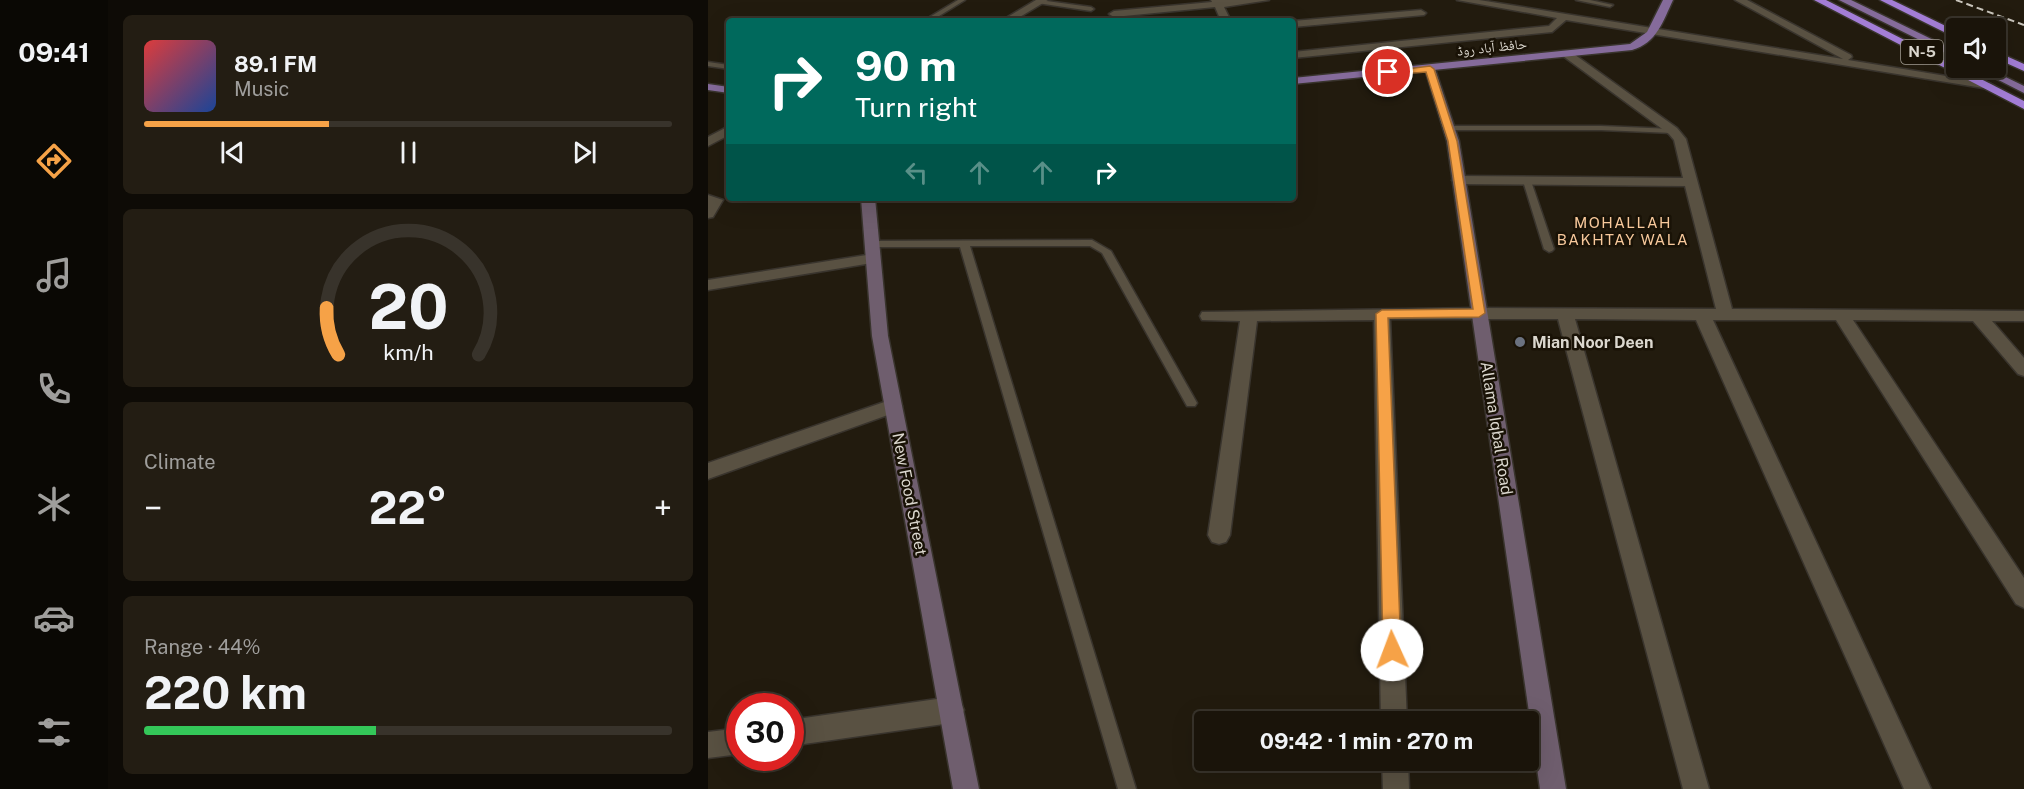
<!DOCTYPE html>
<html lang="en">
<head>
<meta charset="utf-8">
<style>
	:root { --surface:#1a140a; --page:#231d13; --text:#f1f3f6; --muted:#9f9e9c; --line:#38332b; --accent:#f6a247 }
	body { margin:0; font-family:"Public Sans","Noto Naskh Arabic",sans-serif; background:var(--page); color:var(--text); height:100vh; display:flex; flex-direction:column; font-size:22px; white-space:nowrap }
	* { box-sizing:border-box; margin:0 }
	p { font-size:20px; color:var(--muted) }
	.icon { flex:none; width:33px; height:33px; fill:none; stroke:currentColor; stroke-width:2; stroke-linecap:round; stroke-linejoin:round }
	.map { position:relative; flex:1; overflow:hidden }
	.details { display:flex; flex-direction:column; gap:15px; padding:15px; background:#0e0b06; width:600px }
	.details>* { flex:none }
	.banner { position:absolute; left:18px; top:18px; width:570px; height:183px; border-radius:6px; box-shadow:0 6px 24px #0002,0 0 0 2px var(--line); background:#00695c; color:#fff; overflow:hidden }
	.tools { position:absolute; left:1238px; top:18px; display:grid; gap:12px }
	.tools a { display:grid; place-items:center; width:60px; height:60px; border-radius:6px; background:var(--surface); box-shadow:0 6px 24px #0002,0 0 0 2px var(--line); font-size:30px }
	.speed { position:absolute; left:18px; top:693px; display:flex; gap:12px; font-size:30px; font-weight:700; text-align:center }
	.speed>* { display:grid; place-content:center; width:78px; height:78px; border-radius:50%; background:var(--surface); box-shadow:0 6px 24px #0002,0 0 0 2px var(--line); line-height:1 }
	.speed .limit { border:9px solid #d22; background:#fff; color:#111 }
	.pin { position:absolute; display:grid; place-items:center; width:51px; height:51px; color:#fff; margin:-26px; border:3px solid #fff; border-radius:50%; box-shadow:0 2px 6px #0007 }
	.me { position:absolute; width:66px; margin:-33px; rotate:358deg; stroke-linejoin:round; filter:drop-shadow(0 0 4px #0008) }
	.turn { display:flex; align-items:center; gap:21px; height:126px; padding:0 30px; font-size:27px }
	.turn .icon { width:78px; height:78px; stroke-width:2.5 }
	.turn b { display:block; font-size:42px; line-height:51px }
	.lanes { display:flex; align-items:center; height:57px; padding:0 30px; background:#0003; justify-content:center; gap:30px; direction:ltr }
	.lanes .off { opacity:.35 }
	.big { font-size:45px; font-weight:700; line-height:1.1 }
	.details .widget { flex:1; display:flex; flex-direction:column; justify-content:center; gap:9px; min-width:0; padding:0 21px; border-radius:9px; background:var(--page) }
	.details .dial { align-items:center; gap:0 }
	.dial svg { height:156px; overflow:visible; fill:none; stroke:var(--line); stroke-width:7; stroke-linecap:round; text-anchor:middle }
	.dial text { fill:var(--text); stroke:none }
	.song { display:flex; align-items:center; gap:18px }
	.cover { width:72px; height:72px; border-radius:9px; background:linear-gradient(135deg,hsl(0 70% 55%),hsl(220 70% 35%)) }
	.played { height:6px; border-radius:3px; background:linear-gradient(90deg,var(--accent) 35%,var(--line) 35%) }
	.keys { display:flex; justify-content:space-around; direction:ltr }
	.heat { display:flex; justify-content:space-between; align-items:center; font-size:33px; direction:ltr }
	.charge { height:9px; border-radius:4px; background:linear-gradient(90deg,#34c759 44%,var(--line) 0) }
	.trip { position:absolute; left:486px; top:711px; width:345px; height:60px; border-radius:6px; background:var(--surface); box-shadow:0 6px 24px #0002,0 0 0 2px var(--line); font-weight:700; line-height:60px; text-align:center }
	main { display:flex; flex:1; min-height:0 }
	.menu { display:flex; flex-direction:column; width:108px; justify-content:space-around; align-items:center; background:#0a0804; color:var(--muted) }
	.menu .icon { width:42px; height:42px }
	.menu .on { color:var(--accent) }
	.menu b { font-size:27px; color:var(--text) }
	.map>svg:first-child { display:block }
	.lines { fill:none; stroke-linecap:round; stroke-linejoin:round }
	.lane-casing { stroke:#39342d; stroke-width:3 }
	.street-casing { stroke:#39342d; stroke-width:3 }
	.secondary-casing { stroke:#39342d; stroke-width:3 }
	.primary-casing { stroke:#39342d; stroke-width:3 }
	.highway-casing { stroke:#39342d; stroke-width:3 }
	.lane { fill:#595142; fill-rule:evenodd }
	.street { fill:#595142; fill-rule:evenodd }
	.secondary { fill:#6f5e6e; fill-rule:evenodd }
	.primary { fill:#856b9b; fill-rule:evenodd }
	.highway { fill:#a37dd6; fill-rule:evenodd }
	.rail { stroke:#c8c4bb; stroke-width:2; stroke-dasharray:7 4; stroke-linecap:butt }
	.route { fill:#f6a247; stroke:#a0692e; stroke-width:1.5 }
	.worship-dot { fill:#6b7280; stroke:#191206; stroke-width:2 }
	.labels { text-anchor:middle; stroke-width:5; stroke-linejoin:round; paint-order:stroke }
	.far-street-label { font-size:14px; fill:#dbd7ce; stroke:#191206 }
	.shield { fill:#191206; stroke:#a19c92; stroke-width:1.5 }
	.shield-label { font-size:15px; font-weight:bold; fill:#dbd7ce }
	.far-neighbourhood-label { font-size:15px; letter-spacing:1.5px; fill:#f8c99c; stroke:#191206 }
	.poi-label { font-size:16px; font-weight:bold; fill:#dbd7ce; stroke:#191206; text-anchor:start }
	.street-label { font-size:16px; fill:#dbd7ce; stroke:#191206 }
</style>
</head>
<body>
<main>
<nav class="menu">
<b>09:41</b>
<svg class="icon on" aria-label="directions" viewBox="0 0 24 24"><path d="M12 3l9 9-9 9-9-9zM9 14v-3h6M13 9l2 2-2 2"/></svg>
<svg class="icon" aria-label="music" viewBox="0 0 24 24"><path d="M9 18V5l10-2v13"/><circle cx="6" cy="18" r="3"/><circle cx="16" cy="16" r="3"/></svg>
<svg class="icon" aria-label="phone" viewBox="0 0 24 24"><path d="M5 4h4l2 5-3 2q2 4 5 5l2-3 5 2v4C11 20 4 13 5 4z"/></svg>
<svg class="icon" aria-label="climate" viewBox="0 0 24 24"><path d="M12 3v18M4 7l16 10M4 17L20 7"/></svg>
<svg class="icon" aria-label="car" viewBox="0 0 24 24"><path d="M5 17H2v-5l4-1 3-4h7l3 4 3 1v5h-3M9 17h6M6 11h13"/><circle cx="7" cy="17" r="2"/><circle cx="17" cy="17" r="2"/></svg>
<svg class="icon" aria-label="filters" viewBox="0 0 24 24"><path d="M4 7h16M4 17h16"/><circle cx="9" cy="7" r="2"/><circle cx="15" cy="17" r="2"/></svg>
</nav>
<section class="details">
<div class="widget">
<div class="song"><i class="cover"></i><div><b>89.1 FM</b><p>Music</p></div></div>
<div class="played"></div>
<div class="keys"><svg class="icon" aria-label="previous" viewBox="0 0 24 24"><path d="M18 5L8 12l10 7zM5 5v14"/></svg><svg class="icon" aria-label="pause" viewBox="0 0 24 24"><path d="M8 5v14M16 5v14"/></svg><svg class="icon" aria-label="next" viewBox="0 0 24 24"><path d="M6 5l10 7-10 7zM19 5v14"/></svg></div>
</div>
<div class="widget dial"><svg viewBox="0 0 100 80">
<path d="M14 69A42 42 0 1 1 86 69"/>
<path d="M14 69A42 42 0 0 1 8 45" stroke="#f6a247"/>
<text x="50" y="56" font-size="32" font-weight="700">20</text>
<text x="50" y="72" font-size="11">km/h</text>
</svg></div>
<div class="widget"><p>Climate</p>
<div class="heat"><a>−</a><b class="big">22°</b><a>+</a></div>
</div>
<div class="widget"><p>Range · 44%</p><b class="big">220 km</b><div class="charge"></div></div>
</section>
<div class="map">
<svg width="1316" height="789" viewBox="0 0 1316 789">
	<rect width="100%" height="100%" fill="#221b0e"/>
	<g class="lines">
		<!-- lane casing -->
		<g class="lane-casing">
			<path id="lane" d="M 250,0 L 257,0 L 223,21 L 215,21 Z
				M 331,0 L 383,7 L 386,9 L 383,11 L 329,3 Z
				M 868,0 L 882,0 L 905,5 L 902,7 Z
				M 0,62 L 21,65 L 21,69 L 0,66 Z
				M 739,126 L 893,126 L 965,129 L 969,131 L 965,133 L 893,130 L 742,130 L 738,128 Z
				M 819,178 L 823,181 L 846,249 L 844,251 L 841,252 L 836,249 L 815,181 Z
				M 384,240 L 403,251 L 489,403 L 487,406 L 479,406 L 394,253 L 382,246 L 262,246 L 428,789 L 410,789 L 252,247 L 164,247 L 159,244 L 164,241 Z"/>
		</g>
		<!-- street casing -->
		<g class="street-casing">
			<path id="street" d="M 328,0 L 340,0 L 305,21 L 293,21 Z
				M 503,0 L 561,0 L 516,7 L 523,21 L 513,21 L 507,7 L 406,17 L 401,14 L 406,11 L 504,2 Z
				M 749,0 L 771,0 L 1135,59 L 1027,0 L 1039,0 L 1143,55 L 1144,57 L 1140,60 L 1281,83 L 1287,86 L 1281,89 L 858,20 L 844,32 L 585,58 L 585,52 L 841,26 L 849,18 Z
				M 713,10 L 718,13 L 716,15 L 585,27 L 585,21 Z
				M 855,52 L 863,52 L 969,128 L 978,139 L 1024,309 L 1316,311 L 1316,321 L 1284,321 L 1316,358 L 1316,376 L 1310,374 L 1265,321 L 1145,320 L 1316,578 L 1316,608 L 1308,604 L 1128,320 L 1005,320 L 1223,789 L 1196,789 L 988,320 L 867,319 L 1001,789 L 975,789 L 850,319 L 682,319 L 699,722 L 673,722 L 666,320 L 549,321 L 522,535 L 518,542 L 511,544 L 504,542 L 500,535 L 532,321 L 494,320 L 492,316 L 494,312 L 771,308 L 1008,309 L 977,186 L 751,184 L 744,180 L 751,176 L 975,178 L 966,140 L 961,134 L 855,56 Z
				M 21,126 L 21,135 L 0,146 L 0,137 Z
				M 0,195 L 15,200 L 5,217 L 0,218 Z
				M 165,254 L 170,256 L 172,259 L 170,262 L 0,290 L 0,280 Z
				M 185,399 L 191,401 L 194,406 L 191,411 L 0,479 L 0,463 Z
				M 243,697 L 252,701 L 256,710 L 252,719 L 243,723 L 82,746 L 82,720 Z
				M 32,728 L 32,754 L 0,758 L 0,732 Z
				M 674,760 L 700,760 L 701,789 L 675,789 Z"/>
		</g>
		<!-- secondary casing -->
		<g class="secondary-casing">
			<path id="secondary" d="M 722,66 L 727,69 L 751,141 L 858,789 L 832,789 L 739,141 L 717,69 Z
				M 153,198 L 167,198 L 180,336 L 271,789 L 245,789 L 164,336 Z"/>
		</g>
		<!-- primary casing -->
		<g class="primary-casing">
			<path id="primary" d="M 955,0 L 965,0 C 955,21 949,43 924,50 L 585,84 L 585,78 L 922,44 L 939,32 Z
				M 1131,0 L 1143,0 L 1248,51 L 1248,58 Z
				M 1267,68 L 1279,68 L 1316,86 L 1316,93 Z
				M 0,84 L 21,87 L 21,93 L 0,90 Z"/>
		</g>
		<!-- highway casing -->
		<g class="highway-casing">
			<path id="highway" d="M 1106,0 L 1118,0 L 1316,101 L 1316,109 Z
				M 1172,0 L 1184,0 L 1248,31 L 1248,38 Z
				M 1287,51 L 1316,64 L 1316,71 L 1287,58 Z"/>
		</g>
		<!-- lane -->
		<use href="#lane" class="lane"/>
		<!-- street -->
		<use href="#street" class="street"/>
		<!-- secondary -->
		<use href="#secondary" class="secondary"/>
		<!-- primary -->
		<use href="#primary" class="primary"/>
		<!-- highway -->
		<use href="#highway" class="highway"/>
		<!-- rail -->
		<path class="rail" d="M 1248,0 L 1316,25"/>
	</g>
	<!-- route -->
	<path class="route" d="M 722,66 L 726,69 L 749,141 L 777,313 L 771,317 L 680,318 L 693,650 L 690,656 L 684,658 L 677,656 L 675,650 L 668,314 L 674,310 L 765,309 L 740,141 L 718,72 L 680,75 L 675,72 Z"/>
	<!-- markers -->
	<circle class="worship-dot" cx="812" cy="342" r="6"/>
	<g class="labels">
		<!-- far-street labels -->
		<g class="far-street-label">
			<text transform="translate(784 47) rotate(-6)" y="5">حافظ آباد روڈ</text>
		</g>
		<!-- shield labels -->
		<rect class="shield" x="1193" y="40" width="42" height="24" rx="4.5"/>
		<g class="shield-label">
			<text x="1214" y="57">N-5</text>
		</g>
		<!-- far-neighbourhood labels -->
		<g class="far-neighbourhood-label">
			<text x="915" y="228">MOHALLAH<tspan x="915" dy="17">BAKHTAY WALA</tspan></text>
		</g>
		<!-- poi labels -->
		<g class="poi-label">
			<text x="824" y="348">Mian Noor Deen</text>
		</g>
		<!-- street labels -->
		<g class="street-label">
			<text transform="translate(789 428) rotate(81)" y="6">Allama Iqbal Road</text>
			<text transform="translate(202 494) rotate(79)" y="6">New Food Street</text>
		</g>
	</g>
</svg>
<div class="tools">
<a><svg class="icon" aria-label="sound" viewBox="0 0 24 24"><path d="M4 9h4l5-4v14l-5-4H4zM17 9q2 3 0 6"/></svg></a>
</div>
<div class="speed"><div class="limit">30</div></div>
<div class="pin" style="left:680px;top:72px;background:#d93025"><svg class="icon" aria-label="arrive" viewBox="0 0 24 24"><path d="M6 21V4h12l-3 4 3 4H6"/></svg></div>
<svg class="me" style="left:684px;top:650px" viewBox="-20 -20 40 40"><circle r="19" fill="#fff"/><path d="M0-13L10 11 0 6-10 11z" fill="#f6a247"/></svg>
<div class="trip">09:42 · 1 min · 270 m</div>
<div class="banner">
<div class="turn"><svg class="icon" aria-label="right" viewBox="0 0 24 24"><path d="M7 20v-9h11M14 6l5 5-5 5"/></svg><div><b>90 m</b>Turn right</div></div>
<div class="lanes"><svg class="icon off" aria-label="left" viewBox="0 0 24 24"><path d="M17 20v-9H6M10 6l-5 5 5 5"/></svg><svg class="icon off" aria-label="ahead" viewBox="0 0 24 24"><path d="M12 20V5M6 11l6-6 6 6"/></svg><svg class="icon off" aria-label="ahead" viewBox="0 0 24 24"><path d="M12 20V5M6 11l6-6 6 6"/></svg><svg class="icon" aria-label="right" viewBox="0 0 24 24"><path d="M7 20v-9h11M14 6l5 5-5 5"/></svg></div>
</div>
</div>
</main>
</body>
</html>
